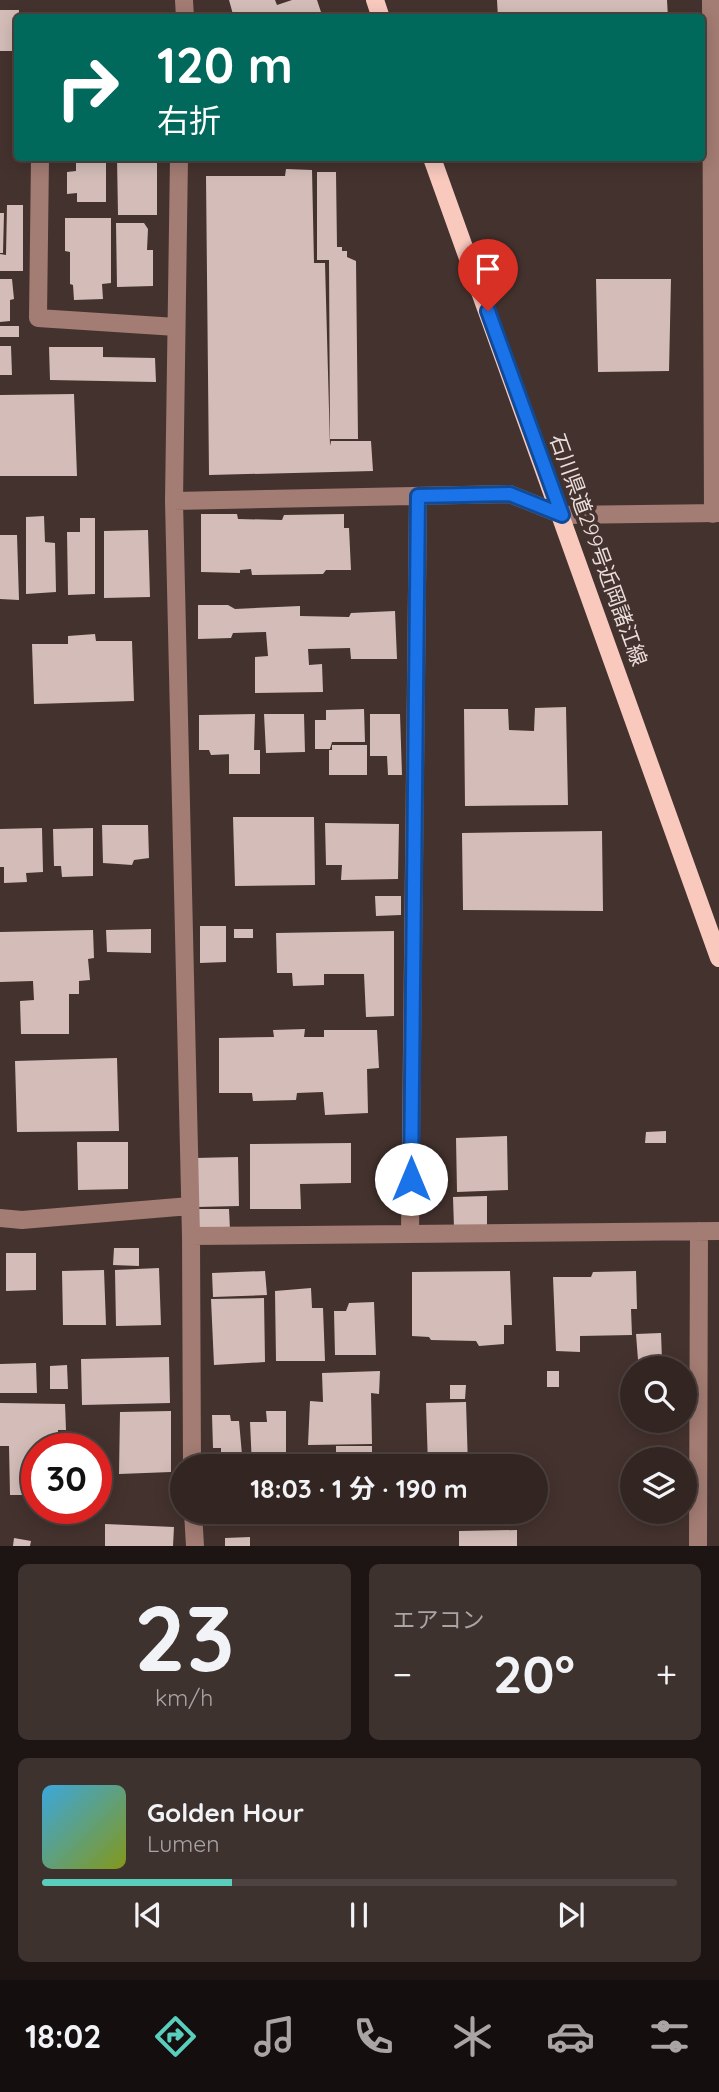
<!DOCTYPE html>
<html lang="ja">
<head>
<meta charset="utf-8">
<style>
	:root { --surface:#332622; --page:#3e322f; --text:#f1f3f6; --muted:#a9a5a5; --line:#4e4340; --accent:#5acebd }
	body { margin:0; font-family:Quicksand,"Noto Sans JP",sans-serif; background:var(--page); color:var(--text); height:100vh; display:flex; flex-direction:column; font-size:26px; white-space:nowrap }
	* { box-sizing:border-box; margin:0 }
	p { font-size:23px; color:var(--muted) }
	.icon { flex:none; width:38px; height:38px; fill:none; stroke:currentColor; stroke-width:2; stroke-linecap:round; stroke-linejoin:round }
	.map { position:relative; height:1546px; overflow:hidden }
	.panel { display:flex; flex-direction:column; gap:18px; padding:18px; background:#1c1513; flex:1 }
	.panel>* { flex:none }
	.banner { position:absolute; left:14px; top:14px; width:691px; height:147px; border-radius:7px; box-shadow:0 4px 18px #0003,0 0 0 2px var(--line); background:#00695c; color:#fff; overflow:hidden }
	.controls { position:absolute; left:620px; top:1356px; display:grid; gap:14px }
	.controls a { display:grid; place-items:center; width:77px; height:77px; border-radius:50%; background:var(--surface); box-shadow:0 4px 18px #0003,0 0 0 2px var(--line); font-size:35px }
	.speed { position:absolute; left:21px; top:1433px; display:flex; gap:14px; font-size:35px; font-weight:700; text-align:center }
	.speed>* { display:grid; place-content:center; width:91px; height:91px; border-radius:50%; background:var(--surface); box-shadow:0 4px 18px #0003,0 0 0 2px var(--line); line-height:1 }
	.speed .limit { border:10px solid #d22; background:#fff; color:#111 }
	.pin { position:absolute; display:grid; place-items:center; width:60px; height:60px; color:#fff; margin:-72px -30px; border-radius:50% 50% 50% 0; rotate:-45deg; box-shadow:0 0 7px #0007 }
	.pin .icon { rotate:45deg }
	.me { position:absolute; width:77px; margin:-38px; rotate:0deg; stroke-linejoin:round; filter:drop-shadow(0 0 5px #0008) }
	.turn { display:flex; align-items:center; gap:24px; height:147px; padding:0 28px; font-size:32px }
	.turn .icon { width:91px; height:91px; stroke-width:2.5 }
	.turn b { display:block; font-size:49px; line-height:60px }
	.big { font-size:52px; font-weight:700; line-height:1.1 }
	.panel .widget { flex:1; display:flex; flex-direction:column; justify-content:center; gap:10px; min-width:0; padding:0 24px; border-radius:10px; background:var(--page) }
	.panel .dial { align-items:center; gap:0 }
	.dial b { font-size:91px; line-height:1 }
	.song { display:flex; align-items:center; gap:21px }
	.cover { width:84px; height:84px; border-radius:10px; background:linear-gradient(135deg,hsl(200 70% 55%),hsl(70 70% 35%)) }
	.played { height:7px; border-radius:4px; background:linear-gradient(90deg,var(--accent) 30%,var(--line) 30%) }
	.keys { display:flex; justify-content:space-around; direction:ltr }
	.heat { display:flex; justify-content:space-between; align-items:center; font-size:38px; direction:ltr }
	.panel .tiles { flex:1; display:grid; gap:18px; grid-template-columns:1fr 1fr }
	.widget:last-child { grid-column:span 2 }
	.trip { position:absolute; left:170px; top:1454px; width:378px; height:70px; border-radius:35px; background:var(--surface); box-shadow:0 4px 18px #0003,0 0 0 2px var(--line); font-weight:700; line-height:70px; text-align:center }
	.menu { display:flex; height:112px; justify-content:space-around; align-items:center; background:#140f0e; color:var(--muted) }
	.menu .icon { width:49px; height:49px }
	.menu .current { color:var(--accent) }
	.menu b { font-size:32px; color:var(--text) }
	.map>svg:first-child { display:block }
	.building { fill:#d4bdb8 }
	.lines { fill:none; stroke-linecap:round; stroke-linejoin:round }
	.minor { stroke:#a37c73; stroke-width:18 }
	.major { stroke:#f9c9be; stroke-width:18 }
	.route-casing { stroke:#114b97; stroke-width:18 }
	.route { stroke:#1a73e8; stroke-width:12 }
	.labels { text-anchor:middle; stroke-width:7; stroke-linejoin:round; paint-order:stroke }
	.street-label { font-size:21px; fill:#eadedc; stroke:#44322e }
</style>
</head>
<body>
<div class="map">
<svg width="719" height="1546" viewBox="0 0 719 1546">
	<rect width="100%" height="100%" fill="#44322e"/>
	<!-- building -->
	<path class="building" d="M 229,0 L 275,0 L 277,5 L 292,0 L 317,0 L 323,18 L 234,18 Z
		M 497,0 L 667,0 L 668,18 L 498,18 Z
		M 0,10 L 19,10 L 18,51 L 0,51 Z
		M 76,158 L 106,158 L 106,202 L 77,202 L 77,193 L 67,194 L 67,172 L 76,171 Z
		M 117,158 L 157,158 L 157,215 L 118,215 Z
		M 209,158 L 228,158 L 228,160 L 209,161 Z
		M 286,169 L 312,170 L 314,263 L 325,263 L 330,446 L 331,441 L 371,441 L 373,471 L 209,475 L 206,176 L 285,176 Z
		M 317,172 L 336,172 L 337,247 L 342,247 L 342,251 L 347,251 L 347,257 L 356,261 L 358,439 L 330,439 L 329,260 L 317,260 Z
		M 7,205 L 23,205 L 23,271 L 0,271 L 0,254 L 6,255 Z
		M 0,213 L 4,213 L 3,253 L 0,253 Z
		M 65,218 L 111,218 L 111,283 L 102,284 L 103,299 L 74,300 L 73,285 L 70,284 L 70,252 L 65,251 Z
		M 116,223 L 144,223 L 148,229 L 147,250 L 153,250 L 153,286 L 117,287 Z
		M 0,279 L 12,279 L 14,299 L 10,300 L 10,321 L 0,322 Z
		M 596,279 L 671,279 L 669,371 L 598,372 Z
		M 0,326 L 19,326 L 19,337 L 0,337 Z
		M 0,346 L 11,346 L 12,375 L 0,375 Z
		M 49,347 L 103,347 L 103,357 L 155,358 L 156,382 L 50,380 Z
		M 74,394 L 77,476 L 0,476 L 0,395 Z
		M 201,514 L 237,514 L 238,519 L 282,520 L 284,515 L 344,514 L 344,528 L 349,528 L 351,570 L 326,570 L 323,574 L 252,575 L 251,569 L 240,570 L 240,573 L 201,572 Z
		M 44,516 L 45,542 L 55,543 L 56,592 L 26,594 L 26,517 Z
		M 80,518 L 95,518 L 95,594 L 68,595 L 67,532 L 80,532 Z
		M 148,530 L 150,597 L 104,598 L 104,531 Z
		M 0,535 L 17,535 L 19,600 L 0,599 Z
		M 198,605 L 228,605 L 235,609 L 300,606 L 300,616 L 349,617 L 351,613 L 395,611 L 397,659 L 351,659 L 350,648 L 308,649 L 309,665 L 322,664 L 323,692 L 255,693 L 255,657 L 268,656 L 266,632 L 233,633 L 231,638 L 198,639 Z
		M 95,634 L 96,641 L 132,641 L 134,701 L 34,704 L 32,644 L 68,644 L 68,636 Z
		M 566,707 L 568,805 L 465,806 L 464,709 L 508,709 L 509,730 L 534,731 L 535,708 Z
		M 364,709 L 365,742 L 332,742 L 330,749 L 315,749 L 315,720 L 326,720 L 326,710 Z
		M 255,714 L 254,750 L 260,750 L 260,774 L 229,774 L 229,754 L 255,753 L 211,755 L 209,750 L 199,750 L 199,715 Z
		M 264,714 L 304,714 L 305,752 L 266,753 Z
		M 370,714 L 400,714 L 402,775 L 388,775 L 387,756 L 370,756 Z
		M 332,745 L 367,745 L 367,775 L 329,775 L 329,750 L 332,750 Z
		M 233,817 L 314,817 L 315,885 L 235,886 Z
		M 325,823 L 399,824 L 398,879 L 341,880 L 342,865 L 326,865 Z
		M 102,825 L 148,825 L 149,858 L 134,860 L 132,865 L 103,863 Z
		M 42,828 L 43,872 L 26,873 L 27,882 L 4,883 L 4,867 L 0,867 L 0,829 Z
		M 93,828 L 93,876 L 62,877 L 61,866 L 54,866 L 53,829 Z
		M 602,831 L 603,911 L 463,910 L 462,833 Z
		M 375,896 L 401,896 L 401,915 L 376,916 Z
		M 200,926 L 226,926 L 226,962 L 200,963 Z
		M 151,929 L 151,953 L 107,952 L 106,930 Z
		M 234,929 L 253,929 L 253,938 L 234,938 Z
		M 93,930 L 94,958 L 88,959 L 90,980 L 79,981 L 79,994 L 69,994 L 69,1034 L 21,1034 L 20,1001 L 34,1000 L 33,981 L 0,982 L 0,932 Z
		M 394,931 L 394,1016 L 366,1017 L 364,974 L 324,974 L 324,985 L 293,986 L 292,973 L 277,973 L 276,933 Z
		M 305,1029 L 304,1037 L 324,1037 L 324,1030 L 377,1030 L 379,1068 L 367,1069 L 368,1113 L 325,1115 L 323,1092 L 297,1093 L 296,1100 L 253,1101 L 252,1093 L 219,1093 L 219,1038 L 274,1037 L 273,1030 Z
		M 117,1058 L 119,1131 L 17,1132 L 15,1061 Z
		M 666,1131 L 666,1143 L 645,1143 L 646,1132 Z
		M 507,1136 L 508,1190 L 457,1192 L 456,1138 Z
		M 77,1142 L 128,1142 L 128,1189 L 78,1190 Z
		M 351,1143 L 351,1183 L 300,1184 L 301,1209 L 250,1209 L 250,1144 Z
		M 238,1157 L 239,1206 L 197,1207 L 195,1158 Z
		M 487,1196 L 487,1227 L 454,1228 L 453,1197 Z
		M 199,1209 L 229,1209 L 230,1230 L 199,1229 Z
		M 114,1248 L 139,1248 L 139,1266 L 113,1265 Z
		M 6,1253 L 36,1253 L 36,1290 L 6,1291 Z
		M 159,1268 L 161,1325 L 116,1326 L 115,1270 Z
		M 104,1270 L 106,1325 L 63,1325 L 62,1271 Z
		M 265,1271 L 267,1295 L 213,1297 L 212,1273 Z
		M 510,1271 L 512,1325 L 504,1325 L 504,1344 L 479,1346 L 476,1341 L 431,1340 L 429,1337 L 412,1336 L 412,1272 Z
		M 636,1271 L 637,1309 L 631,1309 L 632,1335 L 580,1336 L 580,1352 L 556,1351 L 553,1277 L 591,1277 L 593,1272 Z
		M 311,1288 L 312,1308 L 323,1308 L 325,1361 L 276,1361 L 275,1291 Z
		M 264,1298 L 265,1362 L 214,1365 L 211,1299 Z
		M 374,1302 L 376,1355 L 335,1355 L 334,1311 L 346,1311 L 349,1303 Z
		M 661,1333 L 662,1360 L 638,1360 L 636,1334 Z
		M 169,1357 L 170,1403 L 82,1405 L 81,1359 Z
		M 36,1363 L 37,1393 L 0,1393 L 0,1364 Z
		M 67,1365 L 68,1389 L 50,1389 L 50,1366 Z
		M 380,1371 L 379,1394 L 371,1393 L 372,1444 L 308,1445 L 310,1401 L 323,1402 L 322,1373 Z
		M 547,1371 L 559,1371 L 559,1387 L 547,1387 Z
		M 450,1385 L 466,1385 L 465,1399 L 450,1399 Z
		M 466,1402 L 468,1466 L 428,1466 L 426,1403 Z
		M 0,1403 L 65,1404 L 66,1430 L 58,1430 L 58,1445 L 37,1449 L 37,1495 L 10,1495 L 9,1446 L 0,1446 Z
		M 171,1411 L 171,1472 L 119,1474 L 120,1412 Z
		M 266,1411 L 286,1411 L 286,1466 L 252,1466 L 250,1422 L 267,1422 Z
		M 212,1415 L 230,1415 L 231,1421 L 239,1421 L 243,1466 L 221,1466 L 221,1448 L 213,1448 Z
		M 336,1446 L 372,1446 L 372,1455 L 336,1455 Z
		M 426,1512 L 458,1512 L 458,1525 L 433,1525 L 433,1519 L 426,1518 Z
		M 462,1512 L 520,1512 L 520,1517 L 462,1518 Z
		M 105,1524 L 174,1527 L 173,1546 L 105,1546 Z
		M 517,1530 L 517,1546 L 459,1546 L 459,1531 Z
		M 250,1537 L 250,1546 L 225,1546 L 225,1538 Z
		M 14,1538 L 31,1541 L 30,1546 L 13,1546 Z"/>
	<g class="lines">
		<!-- minor -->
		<path class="minor" d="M 184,0 L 185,18
			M 711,0 L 713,514
			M 40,158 L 38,318 L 176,327
			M 179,158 L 174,501 L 191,1236 L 192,1466
			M 174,501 L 510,494 L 562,515 L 719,513
			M 0,1218 L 22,1220 L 190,1206
			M 410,1233 L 418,496
			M 191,1236 L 719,1231
			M 193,1512 L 195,1546
			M 698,1546 L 699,1231"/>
		<!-- major -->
		<path class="major" d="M 375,0 L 381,18
			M 432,158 L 719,958"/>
	</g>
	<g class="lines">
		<!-- route casing -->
		<g class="route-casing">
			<path id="route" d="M 411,1179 L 418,496 L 510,494 L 562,515 L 488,311"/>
		</g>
		<!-- route -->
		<use href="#route" class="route"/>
	</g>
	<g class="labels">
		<!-- street labels -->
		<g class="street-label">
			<text transform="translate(598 550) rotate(70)" y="7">石川県道299号近岡諸江線</text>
		</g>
	</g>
</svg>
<div class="controls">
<a><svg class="icon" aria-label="search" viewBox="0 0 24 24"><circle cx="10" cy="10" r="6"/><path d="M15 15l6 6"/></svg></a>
<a><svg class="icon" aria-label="layers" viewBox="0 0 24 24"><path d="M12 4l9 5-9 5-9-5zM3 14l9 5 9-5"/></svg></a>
</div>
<div class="speed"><div class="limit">30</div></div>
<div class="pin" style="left:488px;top:311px;background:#d93025"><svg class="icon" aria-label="arrive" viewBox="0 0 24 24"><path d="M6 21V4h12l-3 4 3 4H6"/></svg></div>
<svg class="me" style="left:411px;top:1179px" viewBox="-20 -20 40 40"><circle r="19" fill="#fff"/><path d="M0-13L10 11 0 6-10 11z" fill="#1a73e8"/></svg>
<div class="trip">18:03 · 1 分 · 190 m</div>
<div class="banner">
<div class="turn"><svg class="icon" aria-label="right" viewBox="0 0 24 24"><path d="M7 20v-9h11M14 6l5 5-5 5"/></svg><div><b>120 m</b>右折</div></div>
</div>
</div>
<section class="panel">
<div class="tiles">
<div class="widget dial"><b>23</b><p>km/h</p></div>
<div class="widget"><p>エアコン</p>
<div class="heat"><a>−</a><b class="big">20°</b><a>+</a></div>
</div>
<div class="widget">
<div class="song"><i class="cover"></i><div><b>Golden Hour</b><p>Lumen</p></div></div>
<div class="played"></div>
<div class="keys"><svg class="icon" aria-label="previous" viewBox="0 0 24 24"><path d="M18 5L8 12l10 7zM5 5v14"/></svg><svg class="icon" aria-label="pause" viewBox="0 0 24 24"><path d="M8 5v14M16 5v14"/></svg><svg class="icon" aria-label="next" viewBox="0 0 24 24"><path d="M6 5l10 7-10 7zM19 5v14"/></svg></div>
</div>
</div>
</section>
<nav class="menu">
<b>18:02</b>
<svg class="icon current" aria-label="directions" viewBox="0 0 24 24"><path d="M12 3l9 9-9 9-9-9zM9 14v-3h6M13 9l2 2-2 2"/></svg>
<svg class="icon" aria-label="music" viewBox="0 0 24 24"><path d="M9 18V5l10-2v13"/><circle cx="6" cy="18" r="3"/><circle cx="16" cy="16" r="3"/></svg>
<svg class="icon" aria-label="phone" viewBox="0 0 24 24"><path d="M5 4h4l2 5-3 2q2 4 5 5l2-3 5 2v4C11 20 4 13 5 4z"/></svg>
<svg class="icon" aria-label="climate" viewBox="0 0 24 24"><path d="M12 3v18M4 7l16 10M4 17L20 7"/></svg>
<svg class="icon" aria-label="car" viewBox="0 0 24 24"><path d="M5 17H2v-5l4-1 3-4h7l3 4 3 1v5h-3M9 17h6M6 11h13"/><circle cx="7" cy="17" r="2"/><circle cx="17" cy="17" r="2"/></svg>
<svg class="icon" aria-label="filters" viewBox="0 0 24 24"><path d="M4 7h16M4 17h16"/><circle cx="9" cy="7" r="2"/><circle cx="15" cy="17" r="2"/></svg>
</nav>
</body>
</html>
